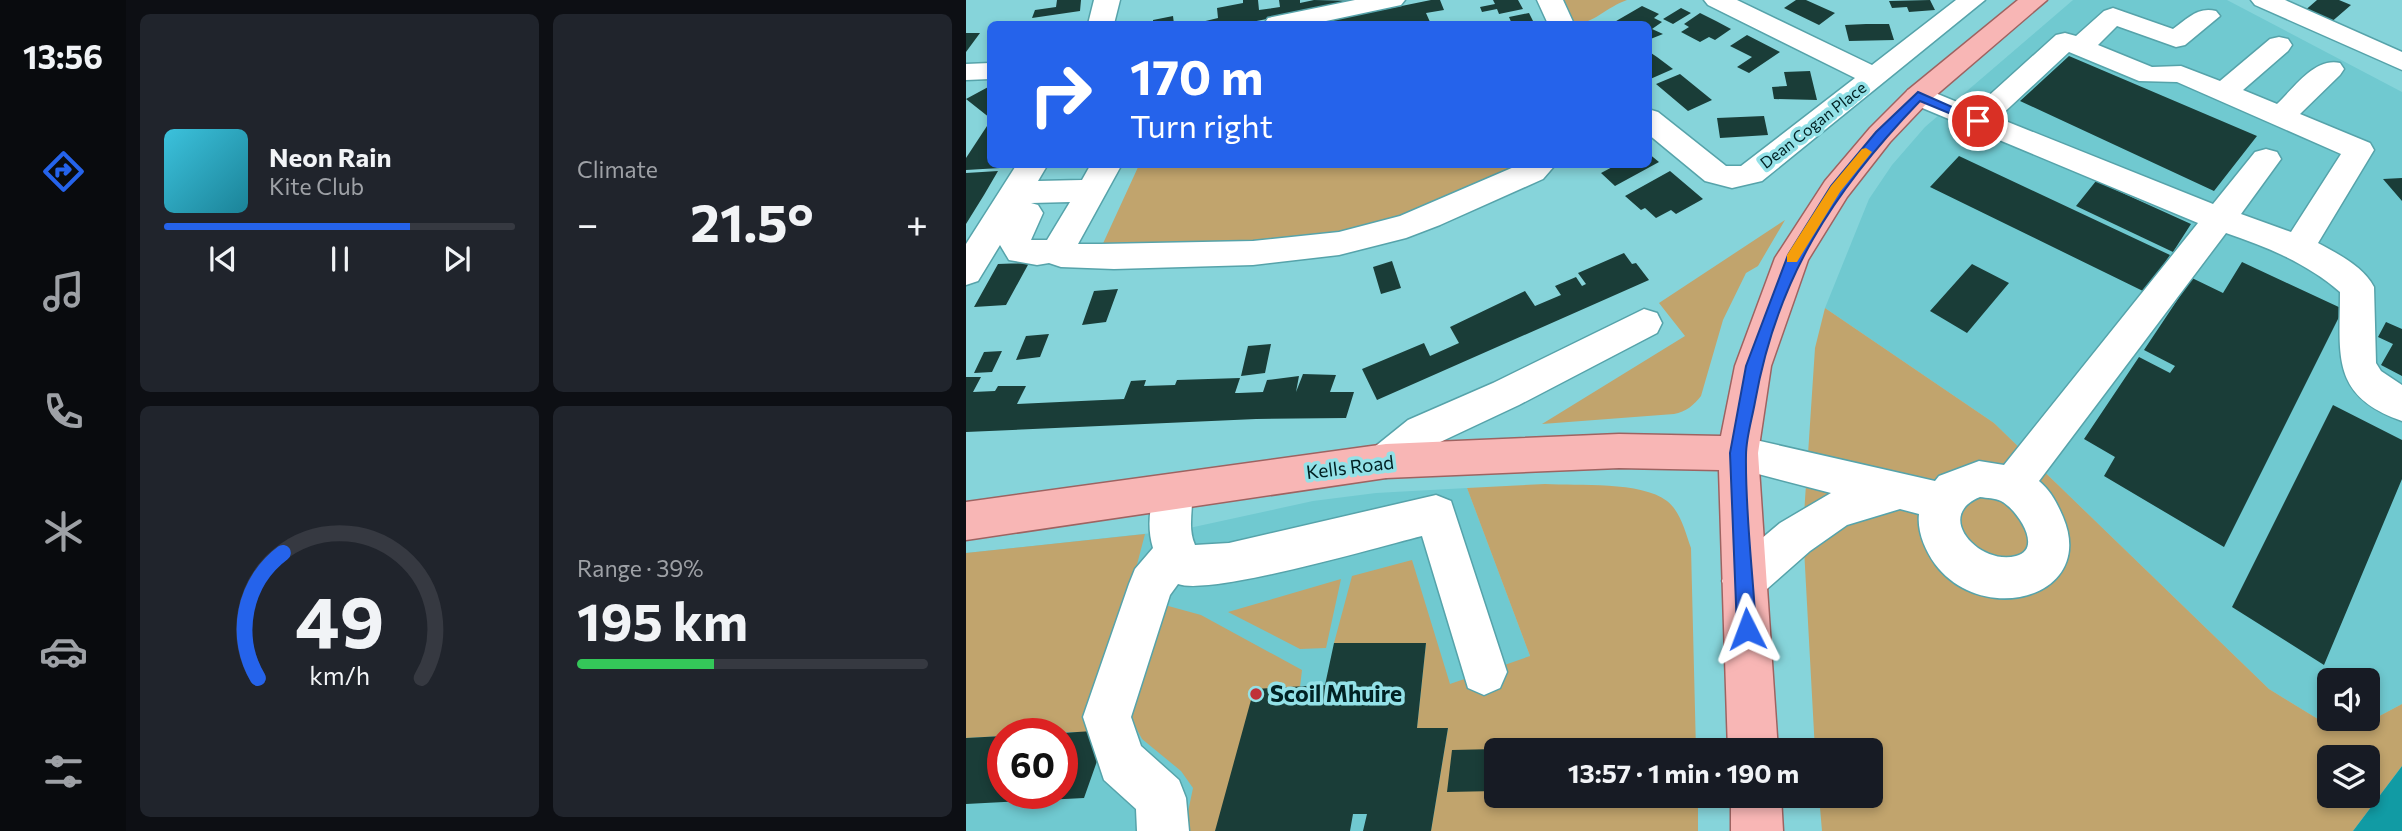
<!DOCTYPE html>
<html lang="en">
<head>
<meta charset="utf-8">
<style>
	:root { --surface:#171b24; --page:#20242c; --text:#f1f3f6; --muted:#9ea1a6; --line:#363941; --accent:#2563eb }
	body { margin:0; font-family:Commissioner,sans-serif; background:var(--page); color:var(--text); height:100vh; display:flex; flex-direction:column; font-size:26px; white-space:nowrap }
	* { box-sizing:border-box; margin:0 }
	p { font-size:23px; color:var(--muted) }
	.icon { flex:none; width:38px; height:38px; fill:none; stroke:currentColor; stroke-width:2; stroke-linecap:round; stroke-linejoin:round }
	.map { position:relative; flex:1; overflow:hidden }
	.drawer { display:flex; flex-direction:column; gap:14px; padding:14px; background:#0d0f14; width:840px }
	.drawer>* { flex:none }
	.hud { position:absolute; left:21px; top:21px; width:665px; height:147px; border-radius:10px; box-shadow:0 4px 10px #0003; background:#2563eb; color:#fff; overflow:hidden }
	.tools { position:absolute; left:1351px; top:668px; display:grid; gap:14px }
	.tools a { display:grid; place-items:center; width:63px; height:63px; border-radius:10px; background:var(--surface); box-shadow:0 4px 10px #0003; font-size:35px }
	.speed { position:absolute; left:21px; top:718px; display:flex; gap:14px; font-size:35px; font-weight:700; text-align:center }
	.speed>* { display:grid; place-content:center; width:91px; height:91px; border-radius:50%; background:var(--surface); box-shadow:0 4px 10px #0003; line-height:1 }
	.speed .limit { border:10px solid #d22; background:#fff; color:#111 }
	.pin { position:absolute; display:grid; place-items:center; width:60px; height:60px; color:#fff; margin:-30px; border:4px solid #fff; border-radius:50%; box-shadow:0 2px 7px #0007 }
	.me { position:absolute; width:77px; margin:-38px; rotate:357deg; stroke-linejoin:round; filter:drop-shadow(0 0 5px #0008) }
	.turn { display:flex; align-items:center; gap:24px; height:147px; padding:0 28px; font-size:32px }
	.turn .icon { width:91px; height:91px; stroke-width:2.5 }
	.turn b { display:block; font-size:49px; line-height:60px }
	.big { font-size:52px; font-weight:700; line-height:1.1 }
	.drawer .card { flex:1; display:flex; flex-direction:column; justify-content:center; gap:10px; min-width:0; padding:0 24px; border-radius:10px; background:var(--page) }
	.drawer .dial { align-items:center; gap:0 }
	.dial svg { height:182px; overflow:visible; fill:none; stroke:var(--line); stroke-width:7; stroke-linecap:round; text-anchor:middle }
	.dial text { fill:var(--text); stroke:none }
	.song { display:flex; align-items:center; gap:21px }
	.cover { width:84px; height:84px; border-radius:10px; background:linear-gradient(135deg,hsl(190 70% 55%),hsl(190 70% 35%)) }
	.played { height:7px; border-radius:4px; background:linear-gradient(90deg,var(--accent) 70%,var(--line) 70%) }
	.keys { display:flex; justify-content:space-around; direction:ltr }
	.heat { display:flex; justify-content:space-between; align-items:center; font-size:38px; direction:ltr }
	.charge { height:10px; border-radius:5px; background:linear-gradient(90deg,#34c759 39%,var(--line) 0) }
	.drawer .tiles { flex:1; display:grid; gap:14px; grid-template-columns:repeat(2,1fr) }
	.trip { position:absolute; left:518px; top:738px; width:399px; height:70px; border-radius:10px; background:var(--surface); box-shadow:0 4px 10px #0003; font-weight:700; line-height:70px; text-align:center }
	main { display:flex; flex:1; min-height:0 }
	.tabs { display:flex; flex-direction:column; width:126px; justify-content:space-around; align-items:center; background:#090b0e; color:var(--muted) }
	.tabs .icon { width:49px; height:49px }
	.tabs .on { color:var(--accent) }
	.tabs b { font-size:32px; color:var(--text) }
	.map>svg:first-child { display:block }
	.built { fill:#70c9d0; fill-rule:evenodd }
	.green { fill:#c1a46d; fill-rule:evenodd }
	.water { fill:#119ba4 }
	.building { fill:#1a3d38 }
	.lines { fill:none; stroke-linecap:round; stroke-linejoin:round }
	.minor-casing { stroke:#56a3aa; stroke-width:3 }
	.major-casing { stroke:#9e6361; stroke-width:3 }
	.minor { fill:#fff; fill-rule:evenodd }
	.major { fill:#f8b6b5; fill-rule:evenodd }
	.route { fill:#2563eb; stroke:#184099; stroke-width:2 }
	.slow { fill:#f59e0b }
	.poi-dot { fill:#c03039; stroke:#93e1e7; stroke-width:2.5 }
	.labels { text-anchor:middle; stroke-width:7; stroke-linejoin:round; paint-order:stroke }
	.far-street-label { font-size:16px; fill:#002123; stroke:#93e1e7 }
	.street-label { font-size:19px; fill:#002123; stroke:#93e1e7 }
	.near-poi-label { font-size:23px; font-weight:bold; fill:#002123; stroke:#93e1e7; text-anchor:start }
</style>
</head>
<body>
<main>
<nav class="tabs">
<b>13:56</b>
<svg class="icon on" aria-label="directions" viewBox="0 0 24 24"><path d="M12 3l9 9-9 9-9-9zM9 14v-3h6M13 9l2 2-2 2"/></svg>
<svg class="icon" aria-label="music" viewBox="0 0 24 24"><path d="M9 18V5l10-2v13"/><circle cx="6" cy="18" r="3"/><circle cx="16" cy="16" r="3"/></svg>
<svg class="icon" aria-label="phone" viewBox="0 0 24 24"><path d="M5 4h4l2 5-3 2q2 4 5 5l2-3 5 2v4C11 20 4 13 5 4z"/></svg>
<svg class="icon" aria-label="climate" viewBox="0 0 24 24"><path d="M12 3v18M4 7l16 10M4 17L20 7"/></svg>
<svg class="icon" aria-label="car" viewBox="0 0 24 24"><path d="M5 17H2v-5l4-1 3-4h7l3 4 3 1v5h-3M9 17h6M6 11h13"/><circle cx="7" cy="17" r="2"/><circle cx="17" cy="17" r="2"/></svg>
<svg class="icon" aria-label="filters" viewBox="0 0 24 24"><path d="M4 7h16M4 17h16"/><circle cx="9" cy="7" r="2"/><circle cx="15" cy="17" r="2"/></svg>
</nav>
<section class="drawer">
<div class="tiles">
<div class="card">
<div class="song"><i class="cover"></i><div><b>Neon Rain</b><p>Kite Club</p></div></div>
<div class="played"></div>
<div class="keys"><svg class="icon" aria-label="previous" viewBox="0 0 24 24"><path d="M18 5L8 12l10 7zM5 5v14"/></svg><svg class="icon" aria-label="pause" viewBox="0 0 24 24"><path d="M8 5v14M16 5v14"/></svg><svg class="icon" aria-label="next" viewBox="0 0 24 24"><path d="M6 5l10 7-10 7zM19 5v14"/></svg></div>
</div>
<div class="card"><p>Climate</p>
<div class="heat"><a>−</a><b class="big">21.5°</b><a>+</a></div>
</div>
<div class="card dial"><svg viewBox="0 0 100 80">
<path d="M14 69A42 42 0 1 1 86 69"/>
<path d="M14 69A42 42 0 0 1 25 14" stroke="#2563eb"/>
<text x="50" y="56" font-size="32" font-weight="700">49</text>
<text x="50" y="72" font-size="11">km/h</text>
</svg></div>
<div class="card"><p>Range · 39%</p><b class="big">195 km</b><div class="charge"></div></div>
</div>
</section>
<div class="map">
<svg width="1436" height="831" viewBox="0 0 1436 831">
	<rect width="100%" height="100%" fill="#86d4da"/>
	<!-- built -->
	<path class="built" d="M 1107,0 L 1261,0 L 1436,92 L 1436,704 L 1404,721 L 1365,727 L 1303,689 L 1028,423 L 859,308 L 903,199 L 926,165 L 959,127 ZM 1363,681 L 1402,681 L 1402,719 L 1363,719 Z
		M 501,488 L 564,656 L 530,751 L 530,796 L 636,831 L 0,831 L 0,553 L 214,530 L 347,501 L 410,493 ZM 37,733 L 96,733 L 96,793 L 37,793 Z"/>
	<!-- green -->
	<path class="green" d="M 595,0 L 661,0 C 640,7 627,25 606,24 Z
		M 173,165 L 563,165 L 560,170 L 380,237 L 134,250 Z
		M 819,220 L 792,266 L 780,273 L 757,320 L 735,396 C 728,405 720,412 708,414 L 576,424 L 719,336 L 693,303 Z
		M 859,308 L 1028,423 L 1303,689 L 1365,727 L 1404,721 L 1436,704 L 1436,766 L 1387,831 L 856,831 L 853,796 L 905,796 L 905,751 L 849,751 L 837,530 L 849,348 ZM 1363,758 L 1402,758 L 1402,796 L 1363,796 Z
		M 579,484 C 612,486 675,481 701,501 C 715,512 719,532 725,548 L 730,751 L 530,751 L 530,796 L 732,796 L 732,831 L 465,831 L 482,728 L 451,728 L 460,643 L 368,643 L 386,576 L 446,560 L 484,684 L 564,656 L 501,488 Z
		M 179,534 L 127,732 L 37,733 L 37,736 L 0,738 L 0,553 Z
		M 375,579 L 360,648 L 334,649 L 262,612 Z
		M 195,604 L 235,615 L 336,670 L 334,687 L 249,831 L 218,831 L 227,788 L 215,771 L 176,739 L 160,709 Z"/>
	<!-- water -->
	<path class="water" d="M 1436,766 L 1436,831 L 1387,831 L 1430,774 Z"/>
	<!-- building -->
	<path class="building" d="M 91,0 L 115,0 L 114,11 L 66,18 L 69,10 L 90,7 Z
		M 277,0 L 292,0 L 293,10 L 314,7 L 313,0 L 334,0 L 334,3 L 348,0 L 395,1 L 275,24 L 227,24 L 252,18 L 251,8 L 277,3 Z
		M 465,0 L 474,0 L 478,10 L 460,13 L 464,22 L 451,24 L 347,24 Z
		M 527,0 L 552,0 L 557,9 L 533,14 L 531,9 L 516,12 L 514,7 L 529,4 Z
		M 830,0 L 840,0 L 869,13 L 853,25 L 818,8 Z
		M 964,0 L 969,10 L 943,12 L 941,7 L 926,8 L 923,1 Z
		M 1351,0 L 1373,0 L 1385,5 L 1363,24 L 1336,13 Z
		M 676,6 L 693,14 L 688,18 L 696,22 L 686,29 L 697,34 L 682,40 L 682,24 L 645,24 Z
		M 715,8 L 725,13 L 707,24 L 697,19 Z
		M 563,13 L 567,21 L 546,24 L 543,17 Z
		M 734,13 L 750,21 L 765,29 L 749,40 L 743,37 L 734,42 L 715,32 L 723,27 L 718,24 Z
		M 207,16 L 208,24 L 187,24 L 187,20 Z
		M 900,24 L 923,24 L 928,40 L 883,41 L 879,25 Z
		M 0,33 L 14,33 L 0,52 Z
		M 781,35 L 814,52 L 783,73 L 771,67 L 786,57 L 764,46 Z
		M 682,51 L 691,57 L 707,69 L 682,80 Z
		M 1103,56 L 1291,136 L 1248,191 L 1054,101 Z
		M 844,71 L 851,100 L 808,99 L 806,87 L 821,86 L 818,72 Z
		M 714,74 L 746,100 L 722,111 L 690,84 Z
		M 24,86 L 24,118 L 0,99 Z
		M 798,116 L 802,135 L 754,138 L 751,118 Z
		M 21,126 L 24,126 L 24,164 L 36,164 L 34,168 L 0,170 L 0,158 Z
		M 682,153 L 693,162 L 649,186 L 635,173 L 652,164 L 682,164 Z
		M 993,156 L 1204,255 L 1179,292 L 964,187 Z
		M 32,171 L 18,195 L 0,224 L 0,173 Z
		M 704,171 L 737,199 L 710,214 L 705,210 L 690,218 L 679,208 L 675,210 L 659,196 Z
		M 1436,178 L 1436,201 L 1417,179 Z
		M 1130,181 L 1225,224 L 1207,252 L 1110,206 Z
		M 658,253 L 666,264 L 670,263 L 683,280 L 411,400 L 396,369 L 458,343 L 464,356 L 493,343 L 484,327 L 559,291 L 569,306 L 595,295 L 589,286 L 610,277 L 616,286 L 620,284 L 612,273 Z
		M 426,261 L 435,288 L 415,294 L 407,267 Z
		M 1276,262 L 1377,309 L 1258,547 L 1138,476 L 1149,457 L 1118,439 L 1173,357 L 1204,373 L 1209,366 L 1178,350 L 1226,278 L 1257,293 Z
		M 63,263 L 40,305 L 8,307 L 32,264 Z
		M 1006,264 L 1043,283 L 1001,333 L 964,311 Z
		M 152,289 L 140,322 L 116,325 L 128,291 Z
		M 1420,322 L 1436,329 L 1436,376 L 1415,365 L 1427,344 L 1412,337 Z
		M 83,334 L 74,357 L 50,360 L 60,336 Z
		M 305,344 L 299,373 L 275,376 L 282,346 Z
		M 36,351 L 26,372 L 8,373 L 18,352 Z
		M 337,374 L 370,375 L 364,392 L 388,392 L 380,418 L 290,419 L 0,432 L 0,377 L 15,377 L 7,392 L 29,391 L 32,386 L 60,386 L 51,404 L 158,399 L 165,381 L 180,380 L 178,386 L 209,385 L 211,380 L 274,378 L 269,393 L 273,393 L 297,392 L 301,380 L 333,376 L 330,392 Z
		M 1367,405 L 1436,440 L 1436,479 L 1358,665 L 1266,607 Z
		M 368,643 L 460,643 L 451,728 L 482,728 L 465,831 L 397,831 L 401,814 L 387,814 L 384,831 L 249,831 L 288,689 L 359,685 Z
		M 142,730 L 118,798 L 0,804 L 0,738 L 37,736 L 37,793 L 96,793 L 96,733 Z
		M 530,749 L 530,791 L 481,792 L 486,750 Z"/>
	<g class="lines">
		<!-- minor casing -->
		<g class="minor-casing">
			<path id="minor" d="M 128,0 L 154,0 L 148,24 L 122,24 Z
				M 389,0 L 439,0 L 435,5 L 346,24 L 298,24 L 302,18 Z
				M 571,0 L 597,0 L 608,24 L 582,24 Z
				M 738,0 L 771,0 L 906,65 L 990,0 L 1019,0 L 796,181 L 766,188 L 739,181 L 682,134 L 682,109 L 692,112 L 760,166 L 775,166 L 889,78 L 742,5 Z
				M 1285,0 L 1319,0 L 1436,52 L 1436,70 L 1289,5 Z
				M 1147,8 L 1207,29 C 1221,19 1232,6 1250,11 L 1254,16 L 1219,45 L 1210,47 L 1151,26 L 1132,45 L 1186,67 L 1215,66 L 1254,81 L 1304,39 L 1313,37 L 1322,39 L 1326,45 L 1322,51 L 1277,90 L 1311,104 C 1328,88 1349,57 1374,63 L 1378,69 L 1374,75 L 1334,114 L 1404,143 L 1408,150 L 1352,243 C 1372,254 1397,266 1408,287 L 1410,363 L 1415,371 L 1436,385 L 1436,421 C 1364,396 1374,355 1374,292 C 1341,263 1301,247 1260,233 L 1073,481 C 1085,491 1091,503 1097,517 C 1131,597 1017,628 969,564 C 959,550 951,531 953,514 L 934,509 L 881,525 L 844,551 L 793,596 L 778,602 L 763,596 L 756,581 L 763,566 L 814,523 L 865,493 L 758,465 L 752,453 L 758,441 L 772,436 L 969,481 L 973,476 L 1013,461 L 1038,465 L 1232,223 L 942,102 L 938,96 L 942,90 L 952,87 L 962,90 L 1008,109 L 1090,35 L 1099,33 L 1110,36 L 1138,11 ZM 1103,52 L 1173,81 L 1211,82 L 1375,154 L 1325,232 L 1275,214 L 1315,159 L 1311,152 L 1300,149 L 1289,152 L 1247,204 L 1032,118 ZM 1014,497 C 1021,498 1029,498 1035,501 C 1051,509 1078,549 1050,556 C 1014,566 967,516 1014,497 Z
				M 24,63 L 24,79 L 0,80 L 0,64 Z
				M 51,164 L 82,164 L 72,181 L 116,180 L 125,164 L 156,164 L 112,244 L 135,244 L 287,241 L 373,232 L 434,216 L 555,164 L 590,164 L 577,179 L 474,225 L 440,238 L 373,255 L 287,265 L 148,269 L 95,267 L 83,263 L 71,265 L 43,260 L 34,245 L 12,281 L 0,285 L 0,244 ZM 104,202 L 81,240 L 65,240 L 77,213 L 72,205 L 65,203 Z
				M 678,309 L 691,313 L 696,323 L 691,333 L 553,405 L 470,444 L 434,473 L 420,478 L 406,473 L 400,461 L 406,449 L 442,420 L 527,383 Z
				M 208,474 L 222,479 C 232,500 219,523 229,545 L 263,543 L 470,495 L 485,501 L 541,672 L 534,688 L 518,695 L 502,688 L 456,536 C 412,547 245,596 212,584 L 204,595 L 165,717 L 175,746 L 213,780 L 220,798 L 223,831 L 171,831 L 170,809 L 138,780 L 117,717 L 163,584 L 169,569 L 187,548 C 180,525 184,500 194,479 Z"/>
		</g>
		<!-- major casing -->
		<g class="major-casing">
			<path id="major" d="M 1052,0 L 1081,0 L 962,102 L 924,142 L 881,197 L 842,260 L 805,366 L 792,453 L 812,751 L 762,751 L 753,470 L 653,468 L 420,478 L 0,540 L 0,502 L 420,444 L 653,434 L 755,436 L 769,366 L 809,258 L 859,181 L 904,128 L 942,90 Z
				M 765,796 L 815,796 L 817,831 L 765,831 Z"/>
		</g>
		<!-- minor -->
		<use href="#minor" class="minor"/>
		<!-- major -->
		<use href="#major" class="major"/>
	</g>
	<!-- route -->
	<path class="route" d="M 952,92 L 1018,121 L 1012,124 L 1007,123 L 954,101 C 867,191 811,278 789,402 C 786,419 780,438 780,455 C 779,512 787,572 790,629 L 787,636 L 781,639 L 774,636 L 771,629 L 764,453 L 780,366 L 822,255 L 865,186 L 910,132 Z"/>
	<!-- slow -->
	<path class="slow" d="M 900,148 L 906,152 L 874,192 L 831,262 L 821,262 L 821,255 L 865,186 L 896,149 Z"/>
	<!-- markers -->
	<circle class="poi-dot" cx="290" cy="694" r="7"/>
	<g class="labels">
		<!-- far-street labels -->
		<g class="far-street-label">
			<text transform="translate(847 125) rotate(-38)" y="6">Dean Cogan Place</text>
		</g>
		<!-- street labels -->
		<g class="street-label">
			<text transform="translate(384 467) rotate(-7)" y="7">Kells Road</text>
		</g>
		<!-- near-poi labels -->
		<g class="near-poi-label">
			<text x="304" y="702">Scoil Mhuire</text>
		</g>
	</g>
</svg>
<div class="tools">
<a><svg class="icon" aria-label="sound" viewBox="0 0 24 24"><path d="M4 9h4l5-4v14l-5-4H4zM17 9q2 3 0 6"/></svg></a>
<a><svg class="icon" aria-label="layers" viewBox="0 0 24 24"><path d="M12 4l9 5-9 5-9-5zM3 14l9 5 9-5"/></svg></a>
</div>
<div class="speed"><div class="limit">60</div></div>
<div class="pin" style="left:1012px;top:121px;background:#d93025"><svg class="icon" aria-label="arrive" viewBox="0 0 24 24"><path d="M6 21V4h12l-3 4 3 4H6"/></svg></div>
<svg class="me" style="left:781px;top:629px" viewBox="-20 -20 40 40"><path d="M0-17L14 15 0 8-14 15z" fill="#2563eb" stroke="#fff" stroke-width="4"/></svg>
<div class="trip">13:57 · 1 min · 190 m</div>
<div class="hud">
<div class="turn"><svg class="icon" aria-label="right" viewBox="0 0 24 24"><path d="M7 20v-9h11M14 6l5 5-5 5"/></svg><div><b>170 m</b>Turn right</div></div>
</div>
</div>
</main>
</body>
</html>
